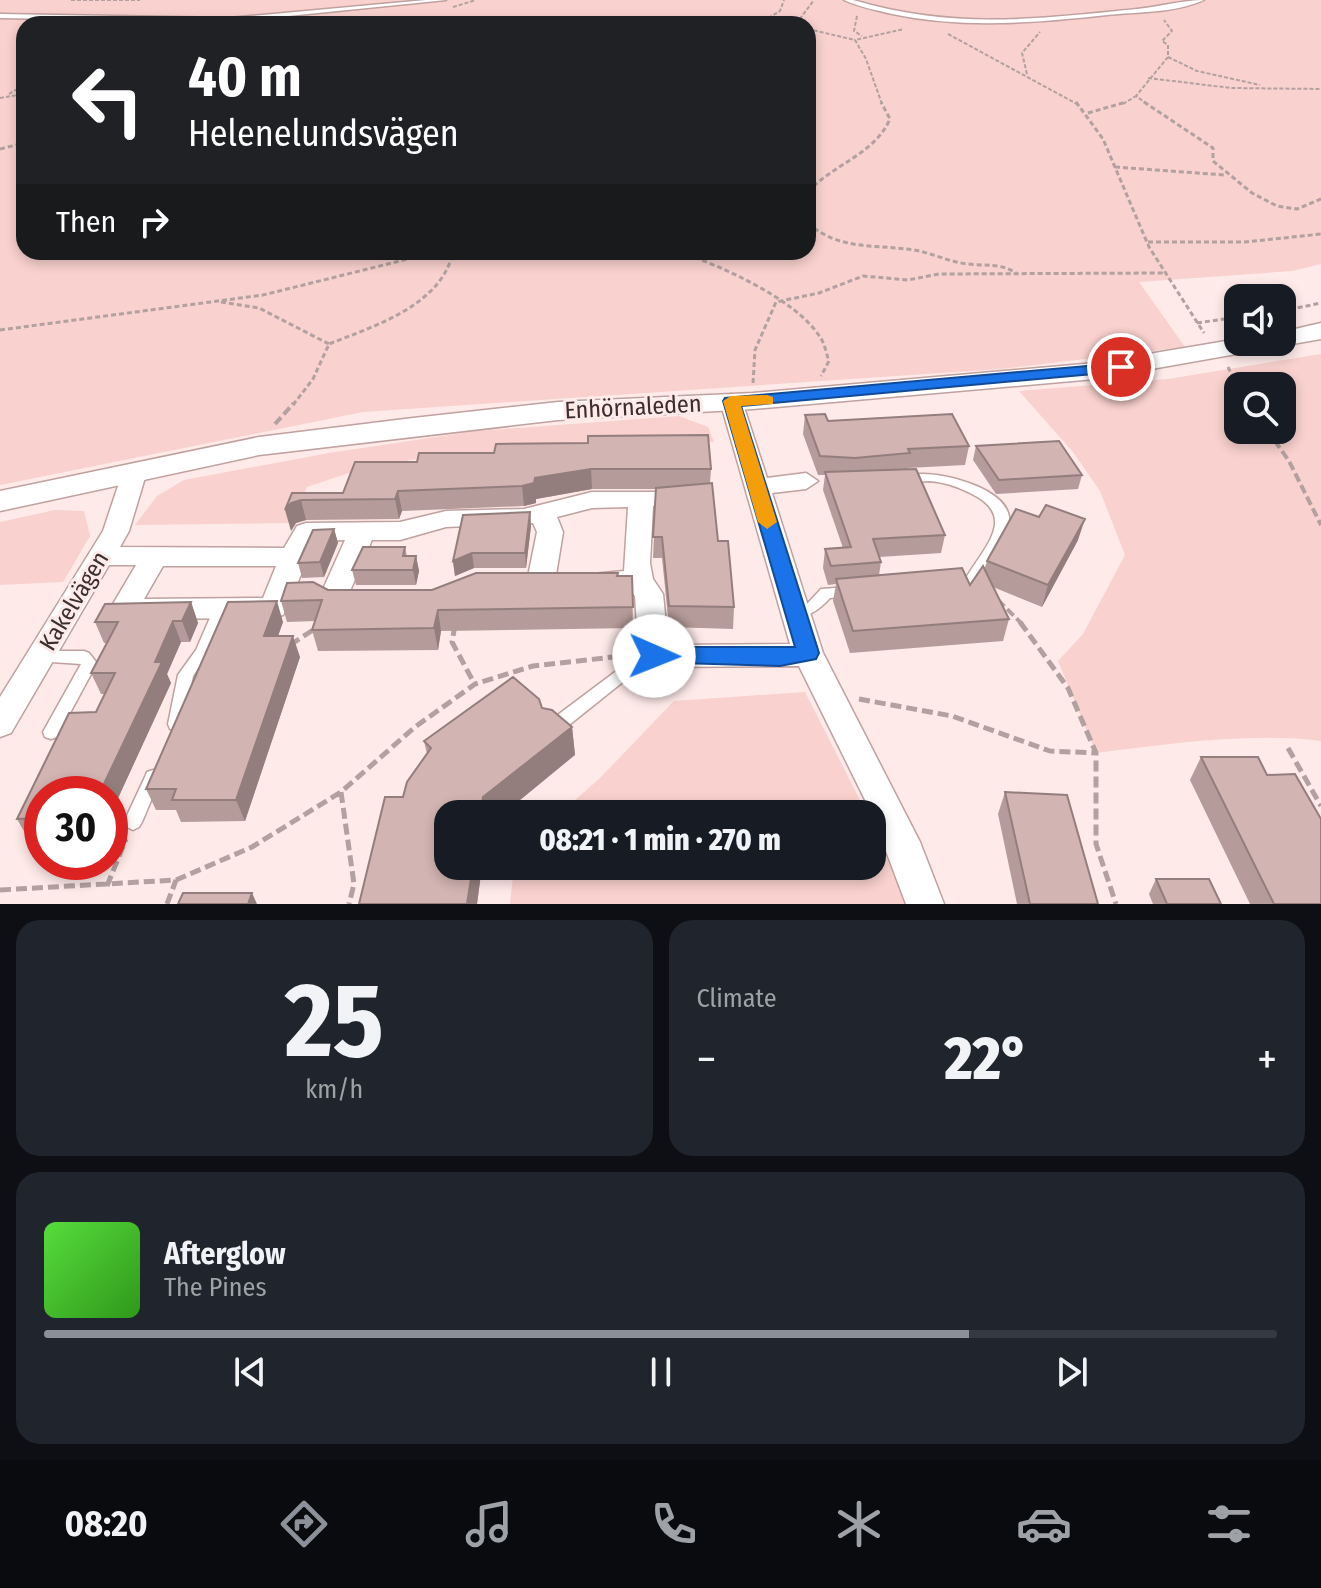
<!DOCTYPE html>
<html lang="en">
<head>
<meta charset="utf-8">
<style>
	:root { --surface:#171b24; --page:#20242c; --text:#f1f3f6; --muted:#9ea1a6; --line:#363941; --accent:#8c9099 }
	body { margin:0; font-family:"Fira Sans Condensed",sans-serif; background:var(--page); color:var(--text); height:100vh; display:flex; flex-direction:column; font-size:30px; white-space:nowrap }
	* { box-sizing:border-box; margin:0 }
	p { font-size:26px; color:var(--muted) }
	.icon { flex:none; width:44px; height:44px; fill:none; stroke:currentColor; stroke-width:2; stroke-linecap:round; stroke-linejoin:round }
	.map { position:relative; height:904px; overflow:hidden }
	.drawer { display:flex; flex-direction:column; gap:16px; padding:16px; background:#0d0f14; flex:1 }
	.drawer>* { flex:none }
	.guide { position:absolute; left:16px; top:16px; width:800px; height:244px; border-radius:24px; box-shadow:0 4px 12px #0003; background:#202124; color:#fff; overflow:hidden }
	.buttons { position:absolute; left:1224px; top:284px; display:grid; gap:16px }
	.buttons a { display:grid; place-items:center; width:72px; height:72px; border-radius:16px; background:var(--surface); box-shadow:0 4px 12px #0003; font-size:40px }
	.speed { position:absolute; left:24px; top:776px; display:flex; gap:16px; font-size:40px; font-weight:700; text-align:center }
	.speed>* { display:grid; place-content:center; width:104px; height:104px; border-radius:50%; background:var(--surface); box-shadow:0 4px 12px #0003; line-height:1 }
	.speed .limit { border:12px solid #d22; background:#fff; color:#111 }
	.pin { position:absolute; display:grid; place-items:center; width:68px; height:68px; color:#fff; margin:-34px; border:4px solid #fff; border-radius:50%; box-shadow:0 2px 8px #0007 }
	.me { position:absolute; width:88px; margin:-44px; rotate:91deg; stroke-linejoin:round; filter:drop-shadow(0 0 6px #0008) }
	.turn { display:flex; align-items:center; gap:28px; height:168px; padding:0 40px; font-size:36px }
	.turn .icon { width:104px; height:104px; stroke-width:2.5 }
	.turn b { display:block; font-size:56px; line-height:68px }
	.then { display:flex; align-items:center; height:76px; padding:0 40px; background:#0003; gap:16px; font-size:30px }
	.big { font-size:60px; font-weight:800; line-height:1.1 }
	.drawer .tile { flex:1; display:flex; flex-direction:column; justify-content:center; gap:12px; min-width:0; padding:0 28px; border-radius:24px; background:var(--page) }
	.drawer .dial { align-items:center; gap:0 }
	.dial b { font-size:104px; line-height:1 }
	.song { display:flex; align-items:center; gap:24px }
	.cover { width:96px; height:96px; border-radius:12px; background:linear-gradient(135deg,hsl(110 70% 55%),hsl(110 70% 35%)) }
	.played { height:8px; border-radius:4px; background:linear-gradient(90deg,var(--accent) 75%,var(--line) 75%) }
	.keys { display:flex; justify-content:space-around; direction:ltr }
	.heat { display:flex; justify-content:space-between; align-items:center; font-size:44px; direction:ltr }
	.drawer .tiles { flex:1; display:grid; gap:16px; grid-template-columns:1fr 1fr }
	.tile:last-child { grid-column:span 2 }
	.trip { position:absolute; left:434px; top:800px; width:452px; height:80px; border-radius:24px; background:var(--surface); box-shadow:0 4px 12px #0003; font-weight:800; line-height:80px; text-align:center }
	.dock { display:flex; height:128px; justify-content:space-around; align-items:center; background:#090b0e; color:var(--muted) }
	.dock .icon { width:56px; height:56px }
	.dock .active { color:var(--accent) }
	.dock b { font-size:36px; color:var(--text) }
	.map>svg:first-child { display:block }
	.green { fill:#f9d1ce; fill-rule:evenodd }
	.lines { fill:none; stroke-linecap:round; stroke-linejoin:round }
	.service-casing { stroke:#bfa19f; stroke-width:3 }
	.minor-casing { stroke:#bfa19f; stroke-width:3 }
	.tertiary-casing { stroke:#bfa19f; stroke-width:3 }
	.path-far3 { stroke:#b2a1a0; stroke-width:2; stroke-dasharray:4 2; stroke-linecap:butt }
	.path-far2 { stroke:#b2a1a0; stroke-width:3; stroke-dasharray:5 3; stroke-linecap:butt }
	.path-far1 { stroke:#b2a1a0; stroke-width:4; stroke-dasharray:9 4; stroke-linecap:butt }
	.path { stroke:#b2a1a0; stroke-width:5; stroke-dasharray:11 5; stroke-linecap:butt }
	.service { fill:#fff; fill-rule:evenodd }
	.minor { fill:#fff; fill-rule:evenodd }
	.tertiary { fill:#fff; fill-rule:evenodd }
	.wall { fill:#b59b99 }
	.shaded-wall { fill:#937e7d }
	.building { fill:#d2b4b2; stroke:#937e7d; stroke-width:2 }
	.route { fill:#1a73e8; stroke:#114b97; stroke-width:2 }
	.slow { fill:#f59e0b }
	.labels { text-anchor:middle; stroke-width:6; stroke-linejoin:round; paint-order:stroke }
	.street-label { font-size:24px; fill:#3b2f2e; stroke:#feeae9 }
</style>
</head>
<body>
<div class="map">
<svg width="1321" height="904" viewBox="0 0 1321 904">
	<rect width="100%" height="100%" fill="#feeae9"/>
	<!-- green -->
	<path class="green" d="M 0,0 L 1321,0 L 1321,264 L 1292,271 L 1139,282 L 1185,347 L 1001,369 L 363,412 L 0,485 ZM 24,24 L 808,24 L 808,252 L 24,252 Z
		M 1321,354 L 1321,741 C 1248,732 1169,744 1096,753 L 1058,661 L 1083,634 L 1125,555 L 1100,491 L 1073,452 L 1019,391 L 1168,379 ZM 1282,386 L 1282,430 L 1238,430 L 1238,386 Z
		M 679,416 L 708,427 L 714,442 L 664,440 L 416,459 L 355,471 L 307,487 L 290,523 L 135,525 L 157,496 L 184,480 L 329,453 L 476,431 Z
		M 55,510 L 84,511 L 90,536 L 63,582 L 0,585 L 0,522 Z
		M 805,692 L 867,814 L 559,814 L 599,779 L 674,701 Z
		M 872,824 L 906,904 L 510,904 L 514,866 L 872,866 Z"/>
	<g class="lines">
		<!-- service casing -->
		<g class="service-casing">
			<path id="service" d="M 426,0 L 446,0 L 229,22 L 0,18 L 0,14 L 229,18 Z
				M 844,0 L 853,0 C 955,30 1034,19 1137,9 C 1159,7 1182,0 1204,0 C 1175,13 1138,12 1107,15 C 1034,23 964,29 892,14 C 876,10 859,7 844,0 Z
				M 921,474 C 946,473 1015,490 1009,525 C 1005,546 986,567 976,585 L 955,589 L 950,587 L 948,584 L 950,581 L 966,578 C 984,547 1018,517 972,494 C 959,487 944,482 929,481 C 918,481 907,485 899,479 L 905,475 Z
				M 849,587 L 854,588 L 856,592 L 854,596 L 830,598 C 819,610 807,619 790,616 L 788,612 L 790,608 L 807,604 L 821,589 Z
				M 221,603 L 226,604 L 228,608 L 209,652 L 193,676 L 184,724 L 182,729 L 176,730 L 170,729 L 168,724 L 178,675 L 196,650 L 216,604 Z
				M 654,650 L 659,652 L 662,656 L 659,660 L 629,677 L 559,733 L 553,734 L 547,733 L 545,728 L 547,723 L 619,669 Z
				M 41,651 L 84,651 L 89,653 L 97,663 L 57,737 L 51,739 L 45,737 L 43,732 L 81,664 L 36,661 L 33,657 L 36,653 Z
				M 153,770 L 159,772 L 161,777 L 142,822 L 139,827 L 133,830 L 127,827 L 124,822 L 145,777 L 147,772 Z"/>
		</g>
		<!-- minor casing -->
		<g class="minor-casing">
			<path id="minor" d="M 731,394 L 742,401 L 767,478 L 806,473 L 818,481 L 806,489 L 772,493 L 823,653 L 920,842 L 944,904 L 906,904 L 872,814 L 799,666 L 654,667 L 643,664 L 639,656 L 635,596 L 631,591 L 592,588 L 588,581 L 592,574 L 624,571 L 628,507 L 592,508 L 557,517 L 563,532 L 555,581 L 551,588 L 541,591 L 531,588 L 527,581 L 537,532 L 533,523 L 446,527 L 400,540 L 372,540 L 347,598 L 343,605 L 333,608 L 323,605 L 319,598 L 345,540 L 315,541 L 287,608 L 283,615 L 273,618 L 124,619 L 114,616 L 110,609 L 136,565 L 109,565 L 11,733 L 0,737 L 0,697 L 103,531 L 123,471 L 135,463 L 147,471 L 129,531 L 120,547 L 284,548 L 297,526 L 306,523 L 400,522 L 446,511 L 524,509 L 592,492 L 664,492 L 668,498 L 664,504 L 653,506 L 650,563 L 653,579 L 663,594 L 668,645 L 790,644 L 720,401 ZM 163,566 L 276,566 L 263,598 L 144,599 Z"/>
		</g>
		<!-- tertiary casing -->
		<g class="tertiary-casing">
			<path id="tertiary" d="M 1321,323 L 1321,339 L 1095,379 L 753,409 L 558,420 L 259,455 L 0,511 L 0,491 L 259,437 L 413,418 L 558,402 L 753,393 L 1095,363 L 1238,339 L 1282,342 L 1282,332 Z"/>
		</g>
		<!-- path-far3 -->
		<path class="path-far3" d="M 71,0 L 140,0
			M 453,7 L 476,0
			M 857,16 L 854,31 L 862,36
			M 758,24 L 780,11 L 784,0
			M 796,24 L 814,0
			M 808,29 L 855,40
			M 948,34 L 1077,104
			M 1168,57 L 1197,71 L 1260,85
			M 1027,74 L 1022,53 L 1040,32
			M 1148,78 L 1231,88 L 1321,89
			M 9,94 L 24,85
			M 0,98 L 24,94
			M 882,104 L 866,59 L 855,40 L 904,29
			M 1123,104 L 1136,96
			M 1147,104 L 1136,96 L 1168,57 L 1168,45 L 1162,41 L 1172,31 L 1164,20"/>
		<!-- path-far2 -->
		<path class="path-far2" d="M 1076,102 L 1103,139 L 1149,247 L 1204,333
			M 1144,102 L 1213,148 L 1213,161 L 1252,193 L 1277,206 L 1297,209 L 1321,199
			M 1088,113 L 1126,102
			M 0,149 L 24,143
			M 1115,167 L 1225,175
			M 808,192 C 833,164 874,155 890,119 L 881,102
			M 808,193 L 812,205 L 808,215
			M 808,223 C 839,251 875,244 914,250 C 932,253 949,262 968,264 C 985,266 1001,263 1016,273
			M 1148,242 L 1245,242 L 1321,234
			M 680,252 C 721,266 796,299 820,337 C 825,344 826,353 829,361 L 821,376
			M 221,302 L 259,308 L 329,344
			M 1282,311 L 1321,303
			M 1197,323 L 1238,317
			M 0,330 L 263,295 L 436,252
			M 1228,367 L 1238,388
			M 753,383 L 755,350 L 776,302 L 819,293 L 863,276 L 908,280 L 939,274 L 1167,273
			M 293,405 L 313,379 L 329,344 C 374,326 441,306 453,252"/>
		<!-- path-far1 -->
		<path class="path-far1" d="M 275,424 L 294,403
			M 1267,430 L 1289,461 L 1321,525
			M 998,600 L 1022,624"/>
		<!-- path -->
		<path class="path" d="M 1020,622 L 1068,688 L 1096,753 L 1096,844 L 1116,904
			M 455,625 L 452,642 L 474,683
			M 290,645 L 316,628
			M 859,699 L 952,716 L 1050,751 L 1096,753
			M 1288,748 L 1321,806
			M 341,792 L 354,884 L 349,904
			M 107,886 L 126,839
			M 0,890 L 176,880 L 252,847 L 341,792 L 415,727 L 475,684 L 533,666 L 613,657
			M 167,904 L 176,880"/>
		<!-- service -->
		<use href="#service" class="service"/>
		<!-- minor -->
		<use href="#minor" class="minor"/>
		<!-- tertiary -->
		<use href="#tertiary" class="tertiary"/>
	</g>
	<!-- wall -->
	<path class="wall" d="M 805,415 L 828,421 L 969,446 L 965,465 L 908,468 L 945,535 L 941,553 L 879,557 L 881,562 L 879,575 L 970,585 L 984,570 L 987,561 L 1078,540 L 1042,607 L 993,587 L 1009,619 L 1003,641 L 850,653 L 833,601 L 836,584 L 828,585 L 823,568 L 825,549 L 843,548 L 823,490 L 825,475 L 818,475 L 803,434 Z
		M 976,446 L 1082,475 L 1078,489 L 996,494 L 973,460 Z
		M 355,462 L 711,469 L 710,483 L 718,541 L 734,607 L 733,629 L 669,627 L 662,558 L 653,558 L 656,489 L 592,489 L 536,499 L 536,503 L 524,506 L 402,511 L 399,519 L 306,520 L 296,523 L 291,531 L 292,493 L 343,493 Z
		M 530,512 L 531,526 L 526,568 L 474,568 L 455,576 L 453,561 Z
		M 334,529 L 338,543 L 324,577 L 302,578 L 298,563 Z
		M 405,547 L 407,556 L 416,556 L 419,571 L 416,585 L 356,585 L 352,570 Z
		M 618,576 L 632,576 L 633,628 L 441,631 L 438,650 L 318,651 L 312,630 L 315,621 L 287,622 L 281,601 L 328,590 L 432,590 Z
		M 191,602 L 198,623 L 190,642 L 181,642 L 167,674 L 171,683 L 113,809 L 110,809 L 110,794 L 42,794 L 42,839 L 29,840 L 17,819 L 96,712 L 105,694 L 101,694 L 91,673 L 107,643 L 104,643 L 95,622 Z
		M 283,622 L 278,636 L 300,657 L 245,821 L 181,822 L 176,810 L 156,810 L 146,789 Z
		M 542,708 L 572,727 L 575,755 L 448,814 L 482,866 L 477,904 L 359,904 L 403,797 L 427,754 L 424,741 Z
		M 1201,757 L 1267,775 L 1321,904 L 1250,904 L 1190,780 Z
		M 1005,792 L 1098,904 L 1017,904 L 998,814 Z
		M 1156,879 L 1221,904 L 1153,904 L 1149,894 Z"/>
	<!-- shaded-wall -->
	<path class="shaded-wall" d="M 591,469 L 592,489 L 536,499 L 536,503 L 524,506 L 522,486 L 535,478 Z
		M 398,491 L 402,511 L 399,519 L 395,499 Z
		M 301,500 L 306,520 L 296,523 L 291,531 L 285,510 L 291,503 Z
		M 530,512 L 531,526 L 526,568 L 525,553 Z
		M 1085,519 L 1078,540 L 1042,607 L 1048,585 Z
		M 334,529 L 338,543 L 324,577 L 320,562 Z
		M 472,553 L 474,568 L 455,576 L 453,561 Z
		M 416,556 L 419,571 L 416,585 L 413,570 Z
		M 277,601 L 283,622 L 270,658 L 264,636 Z
		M 191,602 L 198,623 L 190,642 L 182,621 Z
		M 438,610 L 441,631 L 438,650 L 434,628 Z
		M 173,621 L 181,642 L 167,674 L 171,683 L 113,809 L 110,804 L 110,794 L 105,794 L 102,788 Z
		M 293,636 L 300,657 L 245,821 L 236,800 Z
		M 572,727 L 575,755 L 503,814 L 481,814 L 483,797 Z
		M 473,866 L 482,866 L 477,904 L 467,904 Z
		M 252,893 L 257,904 L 248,904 Z"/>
	<!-- building -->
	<path class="building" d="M 825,414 L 828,421 L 952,414 L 969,446 L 908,449 L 910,453 L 855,458 L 820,456 L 805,415 Z
		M 708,435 L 711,469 L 591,469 L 535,478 L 534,483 L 522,486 L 398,491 L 395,499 L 301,500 L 291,503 L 285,510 L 292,493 L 343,493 L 355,462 L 417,462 L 419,453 L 494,453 L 496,444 L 588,443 L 588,436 Z
		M 1059,441 L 1082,475 L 999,480 L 976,446 Z
		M 916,469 L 945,535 L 873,539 L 881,562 L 831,566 L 825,549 L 851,547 L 825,472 Z
		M 712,483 L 718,541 L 728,541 L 734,607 L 669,606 L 662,537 L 653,537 L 656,488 Z
		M 1046,505 L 1085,519 L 1048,585 L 987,561 L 1016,509 L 1039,517 Z
		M 530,512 L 525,553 L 472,553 L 453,561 L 463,515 Z
		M 334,529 L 320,562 L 298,563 L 313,530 Z
		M 363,547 L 405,547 L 403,556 L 416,556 L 413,570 L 352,570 Z
		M 983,566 L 1009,619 L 853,631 L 836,579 L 962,568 L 970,585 Z
		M 476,573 L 618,573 L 617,576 L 632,576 L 633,607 L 438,610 L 434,628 L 312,630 L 322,600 L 281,601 L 287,583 L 313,582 L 328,590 L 432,590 Z
		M 277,601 L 264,636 L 293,636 L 236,800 L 172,800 L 176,789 L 146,789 L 228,602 Z
		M 191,602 L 182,621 L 173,621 L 155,662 L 162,662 L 102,788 L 95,788 L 92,794 L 42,794 L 42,818 L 17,819 L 69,713 L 96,712 L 115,673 L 91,673 L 118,622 L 95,622 L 105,604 Z
		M 513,677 L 539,699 L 542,708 L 552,710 L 572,727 L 483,797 L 481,814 L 448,814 L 448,866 L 473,866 L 467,904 L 359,904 L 385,797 L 403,797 L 407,782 L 431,748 L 424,741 Z
		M 1201,757 L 1258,757 L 1267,775 L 1295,774 L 1321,819 L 1321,904 L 1274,904 Z
		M 1005,792 L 1067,795 L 1098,904 L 1030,904 Z
		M 1156,879 L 1209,879 L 1221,904 L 1167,904 Z
		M 183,893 L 252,893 L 248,904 L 178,904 Z"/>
	<!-- route -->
	<path class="route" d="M 1121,363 L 1126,364 L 1126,371 L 741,406 L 819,653 L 816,659 L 780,666 L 646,662 L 642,656 L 646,650 L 654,647 L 795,647 L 723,401 L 725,398 Z"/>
	<!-- slow -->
	<path class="slow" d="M 767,395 L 773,397 L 773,404 L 741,406 L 777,522 L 767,529 L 758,522 L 723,401 L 731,396 Z"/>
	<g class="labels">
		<!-- street labels -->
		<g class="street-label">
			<text transform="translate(633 407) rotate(-3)" y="8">Enhörnaleden</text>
			<text transform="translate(74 601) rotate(-59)" y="8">Kakelvägen</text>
		</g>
	</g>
</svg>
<div class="buttons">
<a><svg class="icon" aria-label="sound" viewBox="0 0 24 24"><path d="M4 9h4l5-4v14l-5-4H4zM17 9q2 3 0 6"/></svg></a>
<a><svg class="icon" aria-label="search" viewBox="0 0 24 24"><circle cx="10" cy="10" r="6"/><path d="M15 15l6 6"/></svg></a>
</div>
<div class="speed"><div class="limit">30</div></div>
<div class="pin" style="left:1121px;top:367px;background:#d93025"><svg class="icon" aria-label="arrive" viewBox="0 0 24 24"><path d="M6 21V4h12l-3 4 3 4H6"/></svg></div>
<svg class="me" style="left:654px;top:656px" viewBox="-20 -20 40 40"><circle r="19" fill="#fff"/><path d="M0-13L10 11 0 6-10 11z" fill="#1a73e8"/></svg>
<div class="trip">08:21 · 1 min · 270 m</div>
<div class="guide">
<div class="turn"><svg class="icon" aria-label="left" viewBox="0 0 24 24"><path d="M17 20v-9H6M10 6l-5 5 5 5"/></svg><div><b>40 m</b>Helenelundsvägen</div></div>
<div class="then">Then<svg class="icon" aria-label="right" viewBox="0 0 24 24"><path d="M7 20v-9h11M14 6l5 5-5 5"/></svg></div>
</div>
</div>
<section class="drawer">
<div class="tiles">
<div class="tile dial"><b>25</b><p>km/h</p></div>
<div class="tile"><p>Climate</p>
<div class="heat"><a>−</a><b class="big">22°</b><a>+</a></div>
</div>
<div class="tile">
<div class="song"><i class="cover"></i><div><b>Afterglow</b><p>The Pines</p></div></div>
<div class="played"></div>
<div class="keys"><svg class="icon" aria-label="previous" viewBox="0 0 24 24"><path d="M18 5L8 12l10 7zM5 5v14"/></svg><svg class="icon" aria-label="pause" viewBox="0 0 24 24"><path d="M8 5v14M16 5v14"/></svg><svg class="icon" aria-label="next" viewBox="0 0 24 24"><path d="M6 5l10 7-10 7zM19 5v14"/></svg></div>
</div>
</div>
</section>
<nav class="dock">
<b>08:20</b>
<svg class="icon active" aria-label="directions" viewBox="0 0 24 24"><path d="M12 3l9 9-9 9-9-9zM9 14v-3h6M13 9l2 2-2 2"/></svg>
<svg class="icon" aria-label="music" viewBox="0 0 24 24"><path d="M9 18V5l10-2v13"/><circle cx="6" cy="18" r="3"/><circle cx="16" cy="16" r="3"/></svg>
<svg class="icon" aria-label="phone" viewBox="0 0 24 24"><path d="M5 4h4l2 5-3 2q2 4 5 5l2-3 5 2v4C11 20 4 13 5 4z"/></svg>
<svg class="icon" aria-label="climate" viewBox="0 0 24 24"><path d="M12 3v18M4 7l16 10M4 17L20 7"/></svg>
<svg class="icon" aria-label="car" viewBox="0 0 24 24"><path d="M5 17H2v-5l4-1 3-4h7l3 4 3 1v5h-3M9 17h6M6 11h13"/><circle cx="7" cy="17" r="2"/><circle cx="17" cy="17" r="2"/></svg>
<svg class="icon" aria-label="filters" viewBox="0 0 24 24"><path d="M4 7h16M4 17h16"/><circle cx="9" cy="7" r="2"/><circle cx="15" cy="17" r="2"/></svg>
</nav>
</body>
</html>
